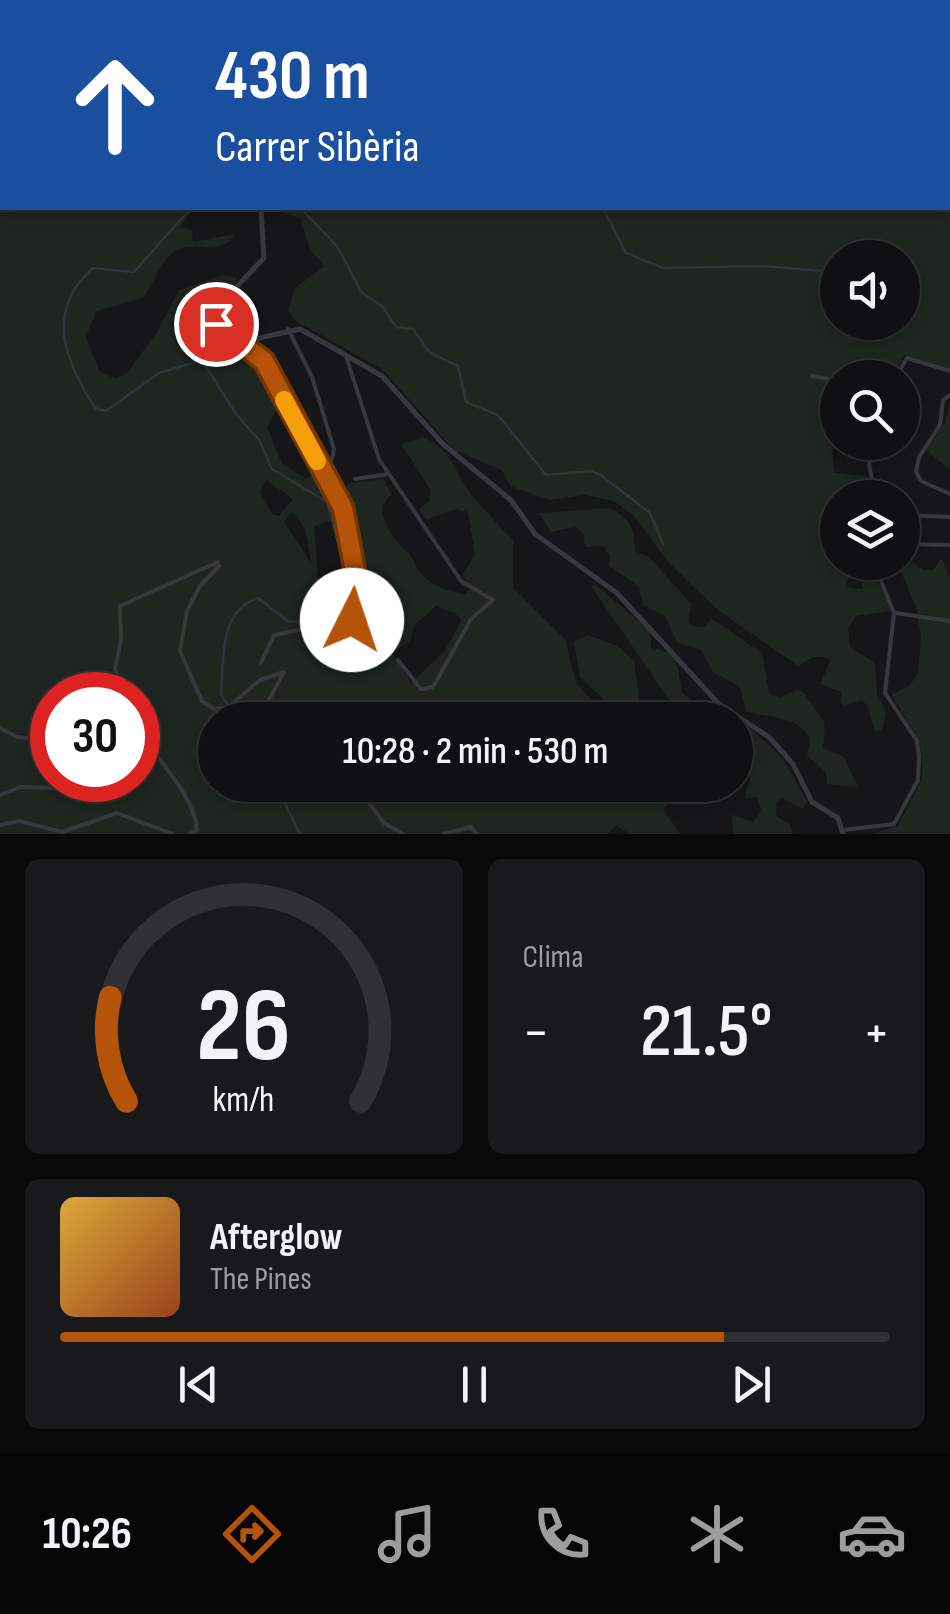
<!DOCTYPE html>
<html lang="es">
<head>
<meta charset="utf-8">
<style>
	:root { --surface:#101012; --page:#19191b; --text:#f1f3f6; --muted:#9c9d9f; --line:#303032; --accent:#b45309 }
	body { margin:0; font-family:"Sofia Sans Condensed",sans-serif; background:var(--page); color:var(--text); height:100vh; display:flex; flex-direction:column; font-size:38px; white-space:nowrap }
	* { box-sizing:border-box; margin:0 }
	p { font-size:32px; color:var(--muted) }
	.icon { flex:none; width:55px; height:55px; fill:none; stroke:currentColor; stroke-width:2; stroke-linecap:round; stroke-linejoin:round }
	.map { position:relative; height:834px; overflow:hidden }
	.panel { display:flex; flex-direction:column; gap:25px; padding:25px; background:#09090a; flex:1 }
	.panel>* { flex:none }
	.banner { position:absolute; left:0px; top:0px; width:950px; height:210px; box-shadow:0 5px 15px #0003,0 0 0 2px var(--line); background:#1a4fa0; color:#fff; overflow:hidden }
	.tools { position:absolute; left:820px; top:240px; display:grid; gap:20px }
	.tools a { display:grid; place-items:center; width:100px; height:100px; border-radius:50%; background:var(--surface); box-shadow:0 5px 15px #0003,0 0 0 2px var(--line); font-size:50px }
	.speed { position:absolute; left:30px; top:672px; display:flex; gap:20px; font-size:50px; font-weight:700; text-align:center }
	.speed>* { display:grid; place-content:center; width:130px; height:130px; border-radius:50%; background:var(--surface); box-shadow:0 5px 15px #0003,0 0 0 2px var(--line); line-height:1 }
	.speed .limit { border:15px solid #d22; background:#fff; color:#111 }
	.pin { position:absolute; display:grid; place-items:center; width:85px; height:85px; color:#fff; margin:-42px; border:5px solid #fff; border-radius:50%; box-shadow:0 2px 10px #0007 }
	.me { position:absolute; width:110px; margin:-55px; rotate:4deg; stroke-linejoin:round; filter:drop-shadow(0 0 8px #0008) }
	.turn { display:flex; align-items:center; gap:35px; height:210px; padding:0 50px; font-size:45px }
	.turn .icon { width:130px; height:130px; stroke-width:2.5 }
	.turn b { display:block; font-size:70px; line-height:85px }
	.big { font-size:75px; font-weight:600; line-height:1.1 }
	.panel .card { flex:1; display:flex; flex-direction:column; justify-content:center; gap:15px; min-width:0; padding:0 35px; border-radius:15px; background:var(--page) }
	.panel .dial { align-items:center; gap:0 }
	.dial svg { height:260px; overflow:visible; fill:none; stroke:var(--line); stroke-width:7; stroke-linecap:round; text-anchor:middle }
	.dial text { fill:var(--text); stroke:none }
	.song { display:flex; align-items:center; gap:30px }
	.cover { width:120px; height:120px; border-radius:15px; background:linear-gradient(135deg,hsl(40 70% 55%),hsl(20 70% 35%)) }
	.played { height:10px; border-radius:5px; background:linear-gradient(90deg,var(--accent) 80%,var(--line) 80%) }
	.keys { display:flex; justify-content:space-around; direction:ltr }
	.heat { display:flex; justify-content:space-between; align-items:center; font-size:55px; direction:ltr }
	.panel .tiles { flex:1; display:grid; gap:25px; grid-template-columns:1fr 1fr }
	.card:last-child { grid-column:span 2 }
	.trip { position:absolute; left:198px; top:702px; width:555px; height:100px; border-radius:50px; background:var(--surface); box-shadow:0 5px 15px #0003,0 0 0 2px var(--line); font-weight:600; line-height:100px; text-align:center }
	.tabs { display:flex; height:160px; justify-content:space-around; align-items:center; background:#060607; color:var(--muted) }
	.tabs .icon { width:70px; height:70px }
	.tabs .on { color:var(--accent) }
	.tabs b { font-size:45px; color:var(--text) }
	.map>svg:first-child { display:block }
	.green { fill:#1e261f; fill-rule:evenodd }
	.lines { fill:none; stroke-linecap:round; stroke-linejoin:round }
	.stream { stroke:#2c353c; stroke-width:2.5 }
	.minor { stroke:#37383d; stroke-width:4 }
	.tertiary { stroke:#37383d; stroke-width:5 }
	.route-casing { stroke:#753606; stroke-width:25 }
	.route { stroke:#b45309; stroke-width:18 }
	.slow { stroke:#f59e0b; stroke-width:18 }
</style>
</head>
<body>
<div class="map">
<svg width="950" height="834" viewBox="0 0 950 834">
	<rect width="100%" height="100%" fill="#161618"/>
	<!-- green -->
	<path class="green" d="M 0,0 L 950,0 L 950,370 L 905,355 L 891,377 L 838,378 L 838,442 L 870,443 L 868,447 L 849,444 L 832,449 L 834,473 L 867,476 L 873,495 L 838,498 L 838,562 L 852,563 L 846,587 L 862,589 L 864,576 L 877,579 L 891,611 L 856,616 L 848,628 L 850,647 L 875,663 L 877,695 L 886,711 L 883,729 L 877,732 C 869,722 873,710 862,700 L 844,706 L 840,702 L 841,692 L 820,684 L 830,662 L 826,657 L 813,657 L 798,666 L 718,610 L 668,562 L 635,517 L 614,501 L 585,495 L 549,500 L 510,486 L 502,470 L 455,451 L 382,369 L 294,320 L 288,310 L 295,288 L 325,266 L 310,250 L 301,219 L 271,208 L 948,208 L 948,2 L 2,2 L 2,208 L 194,208 L 180,227 L 192,230 L 193,242 L 235,234 C 222,257 194,240 175,251 C 160,260 154,285 143,298 L 96,311 L 86,338 L 100,372 L 116,379 L 127,373 L 157,332 L 179,290 L 222,275 L 236,277 L 235,287 C 216,302 180,311 173,336 L 186,342 L 214,331 L 260,359 L 280,402 L 267,427 L 282,464 L 306,479 L 320,472 L 335,496 L 350,483 L 384,479 L 391,494 L 382,506 C 384,529 395,539 409,554 C 412,556 415,565 417,568 C 425,582 450,594 466,594 L 470,589 L 463,574 L 475,555 L 468,512 L 456,509 L 427,519 L 419,510 L 429,501 L 431,490 L 401,444 L 422,437 C 448,445 455,471 469,491 C 482,509 499,524 513,541 L 513,588 L 565,639 L 576,683 L 601,710 L 595,720 L 215,720 L 215,785 L 685,785 L 663,809 L 680,834 L 630,834 L 616,826 L 607,834 L 0,834 ZM 838,258 L 902,258 L 902,322 L 838,322 ZM 266,480 L 293,499 L 279,516 L 272,514 L 260,492 ZM 290,513 L 296,515 L 306,531 L 311,563 L 284,522 ZM 333,520 L 351,597 L 346,610 L 320,605 L 314,526 ZM 436,606 L 456,614 L 461,621 L 444,652 L 411,683 L 392,653 L 410,641 L 415,625 ZM 52,695 L 138,695 L 138,780 L 52,780 Z
		M 950,399 L 950,470 L 926,450 L 945,423 Z
		M 610,508 C 630,518 635,530 635,551 L 650,558 L 691,604 L 688,622 L 692,626 L 703,627 L 712,619 L 762,653 L 769,694 L 781,697 L 797,690 L 803,692 L 825,723 L 823,748 L 844,757 L 858,787 L 827,784 L 826,772 L 807,756 L 810,738 C 794,713 768,719 746,711 L 740,687 L 713,672 L 701,650 L 677,643 L 665,616 L 643,605 L 639,587 L 609,566 L 610,555 L 603,546 L 585,547 L 584,535 L 575,527 L 551,532 L 539,513 Z
		M 941,558 L 950,576 L 950,834 L 873,834 L 898,825 L 922,779 L 922,760 L 920,743 L 892,695 L 910,685 L 918,673 L 921,638 L 917,610 L 899,567 L 913,562 L 923,570 L 934,570 Z
		M 595,584 L 650,631 L 651,648 C 682,652 677,669 682,692 L 714,720 L 680,716 L 591,586 Z
		M 588,635 L 618,646 L 634,661 L 640,706 L 661,704 L 677,720 L 625,720 L 580,677 L 574,642 Z
		M 752,730 L 782,757 L 807,801 L 803,809 L 782,798 L 776,802 L 777,817 L 789,824 L 793,834 L 733,834 L 732,815 L 753,822 L 761,811 L 758,797 L 744,798 L 750,778 L 735,756 L 735,736 Z"/>
	<g class="lines">
		<!-- stream -->
		<path class="stream" d="M 299,0 L 299,2
			M 187,2 L 188,0
			M 0,48 L 2,49
			M 191,208 L 134,272 L 93,268 C 44,311 65,361 95,408 L 106,411 L 159,373 L 202,360 L 236,414 L 259,440 L 272,469 L 327,502 L 356,607 L 347,619 L 289,622 L 258,598 C 218,611 224,661 221,695 L 239,720
			M 300,208 L 337,246 L 362,293 L 382,306 L 396,327 L 413,329 L 430,353 L 458,366 L 466,402 L 498,415 L 546,475 L 592,471 L 602,476 L 650,513 L 663,544
			M 603,208 L 626,253 L 663,268 L 763,266 L 823,271
			M 276,785 L 300,834"/>
		<!-- minor -->
		<path class="minor" d="M 204,0 L 204,2
			M 217,322 L 217,329 L 264,361 L 340,501 L 361,599 L 359,613 L 352,620 L 274,635 L 261,663
			M 288,329 L 312,377 L 334,449 L 332,459 L 321,467
			M 346,356 L 379,459 L 461,581 L 493,600 L 471,619 L 433,687 L 421,689 L 398,660
			M 812,376 L 838,381
			M 895,378 L 907,358 L 950,371
			M 950,395 L 943,400 L 940,425 L 919,457 L 916,472 L 921,481 L 950,494
			M 836,408 L 838,408
			M 874,442 L 869,465 L 876,498
			M 355,479 L 389,474
			M 902,515 L 950,517
			M 902,544 L 950,545
			M 219,566 L 200,586 L 187,611 L 180,651 L 202,701 L 214,709 L 222,708
			M 895,613 L 950,621
			M 126,695 L 115,669 L 121,640 L 120,606 L 218,562
			M 232,704 L 260,680 L 284,672 L 269,700 L 287,720
			M 138,726 C 154,760 193,790 197,830 L 190,834
			M 0,728 L 17,737 L 36,739 L 52,757
			M 356,785 L 384,823 L 403,834
			M 0,795 L 21,787 L 53,788 L 62,780
			M 0,825 L 19,821 L 62,832 L 117,813 L 173,834
			M 843,830 L 894,824 L 918,780 L 919,756 L 917,741 L 885,693 L 894,613 L 881,581 L 884,562
			M 443,834 L 471,827 L 477,834"/>
		<!-- tertiary -->
		<path class="tertiary" d="M 91,0 L 92,2
			M 261,208 L 264,258 L 216,308 L 217,322 L 236,335 L 255,339 L 300,329 L 382,376 L 443,444 L 511,500 L 535,534 L 617,593 L 718,703 L 770,738 L 793,764 L 812,802 L 838,818 L 843,834"/>
	</g>
	<g class="lines">
		<!-- route casing -->
		<g class="route-casing">
			<path id="route" d="M 216,324 L 264,361 L 343,508 L 361,603 L 352,620"/>
		</g>
		<!-- route -->
		<use href="#route" class="route"/>
		<!-- slow -->
		<path class="slow" d="M 284,400 L 317,461"/>
	</g>
</svg>
<div class="tools">
<a><svg class="icon" aria-label="sound" viewBox="0 0 24 24"><path d="M4 9h4l5-4v14l-5-4H4zM17 9q2 3 0 6"/></svg></a>
<a><svg class="icon" aria-label="search" viewBox="0 0 24 24"><circle cx="10" cy="10" r="6"/><path d="M15 15l6 6"/></svg></a>
<a><svg class="icon" aria-label="layers" viewBox="0 0 24 24"><path d="M12 4l9 5-9 5-9-5zM3 14l9 5 9-5"/></svg></a>
</div>
<div class="speed"><div class="limit">30</div></div>
<div class="pin" style="left:216px;top:324px;background:#d93025"><svg class="icon" aria-label="arrive" viewBox="0 0 24 24"><path d="M6 21V4h12l-3 4 3 4H6"/></svg></div>
<svg class="me" style="left:352px;top:620px" viewBox="-20 -20 40 40"><circle r="19" fill="#fff"/><path d="M0-13L10 11 0 6-10 11z" fill="#b45309"/></svg>
<div class="trip">10:28 · 2 min · 530 m</div>
<div class="banner">
<div class="turn"><svg class="icon" aria-label="ahead" viewBox="0 0 24 24"><path d="M12 20V5M6 11l6-6 6 6"/></svg><div><b>430 m</b>Carrer Sibèria</div></div>
</div>
</div>
<section class="panel">
<div class="tiles">
<div class="card dial"><svg viewBox="0 0 100 80">
<path d="M14 69A42 42 0 1 1 86 69"/>
<path d="M14 69A42 42 0 0 1 9 37" stroke="#b45309"/>
<text x="50" y="56" font-size="32" font-weight="700">26</text>
<text x="50" y="72" font-size="11">km/h</text>
</svg></div>
<div class="card"><p>Clima</p>
<div class="heat"><a>−</a><b class="big">21.5°</b><a>+</a></div>
</div>
<div class="card">
<div class="song"><i class="cover"></i><div><b>Afterglow</b><p>The Pines</p></div></div>
<div class="played"></div>
<div class="keys"><svg class="icon" aria-label="previous" viewBox="0 0 24 24"><path d="M18 5L8 12l10 7zM5 5v14"/></svg><svg class="icon" aria-label="pause" viewBox="0 0 24 24"><path d="M8 5v14M16 5v14"/></svg><svg class="icon" aria-label="next" viewBox="0 0 24 24"><path d="M6 5l10 7-10 7zM19 5v14"/></svg></div>
</div>
</div>
</section>
<nav class="tabs">
<b>10:26</b>
<svg class="icon on" aria-label="directions" viewBox="0 0 24 24"><path d="M12 3l9 9-9 9-9-9zM9 14v-3h6M13 9l2 2-2 2"/></svg>
<svg class="icon" aria-label="music" viewBox="0 0 24 24"><path d="M9 18V5l10-2v13"/><circle cx="6" cy="18" r="3"/><circle cx="16" cy="16" r="3"/></svg>
<svg class="icon" aria-label="phone" viewBox="0 0 24 24"><path d="M5 4h4l2 5-3 2q2 4 5 5l2-3 5 2v4C11 20 4 13 5 4z"/></svg>
<svg class="icon" aria-label="climate" viewBox="0 0 24 24"><path d="M12 3v18M4 7l16 10M4 17L20 7"/></svg>
<svg class="icon" aria-label="car" viewBox="0 0 24 24"><path d="M5 17H2v-5l4-1 3-4h7l3 4 3 1v5h-3M9 17h6M6 11h13"/><circle cx="7" cy="17" r="2"/><circle cx="17" cy="17" r="2"/></svg>
</nav>
</body>
</html>
